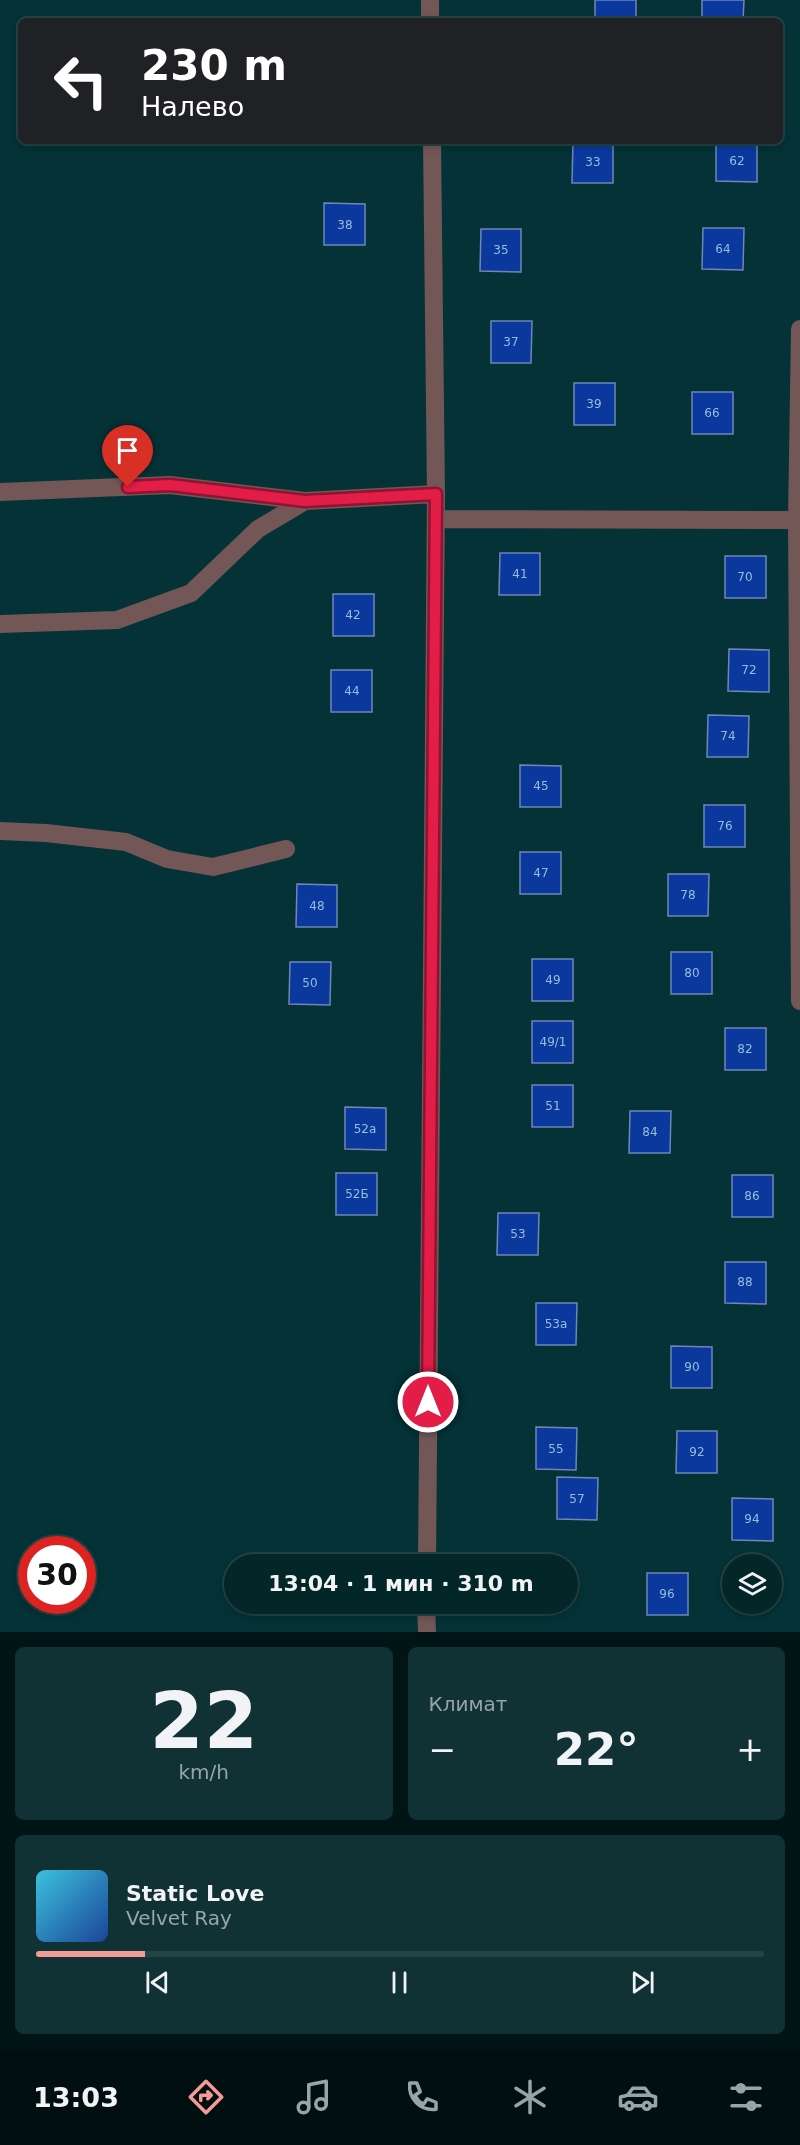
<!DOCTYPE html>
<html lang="ru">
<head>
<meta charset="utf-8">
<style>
	:root { --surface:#032628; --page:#113234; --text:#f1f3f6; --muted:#97a5a8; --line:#244345; --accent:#f59b97 }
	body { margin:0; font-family:"DejaVu Sans",sans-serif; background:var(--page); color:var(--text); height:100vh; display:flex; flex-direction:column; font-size:22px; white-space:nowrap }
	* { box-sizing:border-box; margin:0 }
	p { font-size:20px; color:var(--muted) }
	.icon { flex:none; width:33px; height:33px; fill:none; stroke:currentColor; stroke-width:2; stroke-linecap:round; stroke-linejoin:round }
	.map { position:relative; height:1632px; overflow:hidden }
	.details { display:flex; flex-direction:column; gap:15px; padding:15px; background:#021516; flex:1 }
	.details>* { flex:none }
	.guide { position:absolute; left:18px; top:18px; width:765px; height:126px; border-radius:9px; box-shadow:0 3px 9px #0003,0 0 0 2px var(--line); background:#202124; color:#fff; overflow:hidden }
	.controls { position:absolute; left:722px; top:1554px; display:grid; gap:12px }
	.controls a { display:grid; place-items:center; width:60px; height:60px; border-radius:50%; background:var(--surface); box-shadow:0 3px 9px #0003,0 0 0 2px var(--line); font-size:30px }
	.speed { position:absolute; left:18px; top:1536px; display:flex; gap:12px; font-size:30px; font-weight:700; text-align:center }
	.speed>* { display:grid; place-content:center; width:78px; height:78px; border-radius:50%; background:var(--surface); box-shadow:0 3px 9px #0003,0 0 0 2px var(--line); line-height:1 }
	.speed .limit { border:9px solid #d22; background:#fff; color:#111 }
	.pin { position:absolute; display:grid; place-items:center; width:51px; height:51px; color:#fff; margin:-62px -26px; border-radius:50% 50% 50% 0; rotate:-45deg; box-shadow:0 0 6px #0007 }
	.pin .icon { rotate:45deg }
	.me { position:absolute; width:66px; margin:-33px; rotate:0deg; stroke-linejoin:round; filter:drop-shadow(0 0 4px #0008) }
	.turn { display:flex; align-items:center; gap:21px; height:126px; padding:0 24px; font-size:27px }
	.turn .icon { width:78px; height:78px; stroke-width:2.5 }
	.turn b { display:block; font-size:42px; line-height:51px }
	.big { font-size:45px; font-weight:600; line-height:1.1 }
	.details .card { flex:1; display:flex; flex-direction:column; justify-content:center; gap:9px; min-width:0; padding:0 21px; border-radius:9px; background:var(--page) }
	.details .dial { align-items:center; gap:0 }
	.dial b { font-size:78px; line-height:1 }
	.song { display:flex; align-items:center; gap:18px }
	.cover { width:72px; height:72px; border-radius:9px; background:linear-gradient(135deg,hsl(190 70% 55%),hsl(220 70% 35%)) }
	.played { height:6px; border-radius:3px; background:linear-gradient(90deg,var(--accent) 15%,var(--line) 15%) }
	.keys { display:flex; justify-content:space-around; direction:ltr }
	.heat { display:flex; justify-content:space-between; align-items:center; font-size:33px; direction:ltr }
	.details .tiles { flex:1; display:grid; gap:15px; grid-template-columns:1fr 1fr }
	.card:last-child { grid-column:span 2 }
	.trip { position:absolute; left:224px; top:1554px; width:354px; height:60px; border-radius:30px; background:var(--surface); box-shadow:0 3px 9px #0003,0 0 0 2px var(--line); font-weight:600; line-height:60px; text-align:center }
	.tabs { display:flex; height:96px; justify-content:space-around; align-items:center; background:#010f10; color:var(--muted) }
	.tabs .icon { width:42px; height:42px }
	.tabs .selected { color:var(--accent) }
	.tabs b { font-size:27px; color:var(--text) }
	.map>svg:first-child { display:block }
	.building { fill:#0b389c; stroke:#6e87b6; stroke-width:1.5 }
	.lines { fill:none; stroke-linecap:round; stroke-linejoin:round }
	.minor { stroke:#725756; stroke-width:18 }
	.route-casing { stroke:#92132f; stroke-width:15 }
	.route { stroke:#e11d48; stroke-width:10 }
	.labels { text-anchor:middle; stroke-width:6; stroke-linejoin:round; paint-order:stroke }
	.number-label { font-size:12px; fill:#96bed9 }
</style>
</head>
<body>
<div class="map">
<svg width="800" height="1632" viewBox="0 0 800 1632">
	<rect width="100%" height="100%" fill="#043236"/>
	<!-- building -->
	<path class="building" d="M 595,0 L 636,0 L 636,21 L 595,21 Z
		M 702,0 L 744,0 L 743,21 L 702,21 Z
		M 573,141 L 613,141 L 613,183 L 572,183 Z
		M 716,141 L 757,141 L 757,182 L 716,181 Z
		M 324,203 L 365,204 L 365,245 L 324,245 Z
		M 703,228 L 744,228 L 743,270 L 702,269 Z
		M 481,229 L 521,229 L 521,272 L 480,271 Z
		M 491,321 L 532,321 L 531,363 L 491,363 Z
		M 574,383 L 615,383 L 615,425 L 574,425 Z
		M 692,392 L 733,392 L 733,434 L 692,434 Z
		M 500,553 L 540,553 L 540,595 L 499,595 Z
		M 725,556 L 766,556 L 766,598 L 725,598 Z
		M 333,594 L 374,594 L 374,636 L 333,636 Z
		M 729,649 L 769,650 L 769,692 L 728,691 Z
		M 331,670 L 372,670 L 372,712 L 331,712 Z
		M 708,715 L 749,716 L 748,757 L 707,757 Z
		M 520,765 L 561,766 L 561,807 L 520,807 Z
		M 704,805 L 745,805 L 745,847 L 704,847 Z
		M 520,852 L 561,852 L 561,894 L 520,894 Z
		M 668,874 L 709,874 L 708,916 L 668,916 Z
		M 297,884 L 337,885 L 337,927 L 296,927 Z
		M 671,952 L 712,952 L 712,994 L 671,994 Z
		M 532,959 L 573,959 L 573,1001 L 532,1001 Z
		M 290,962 L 331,962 L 330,1005 L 289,1004 Z
		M 532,1021 L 573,1021 L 573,1063 L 532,1063 Z
		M 725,1028 L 766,1028 L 766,1070 L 725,1070 Z
		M 532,1085 L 573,1085 L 573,1127 L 532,1127 Z
		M 345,1107 L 386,1108 L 386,1150 L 345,1149 Z
		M 630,1111 L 671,1111 L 670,1153 L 629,1153 Z
		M 336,1173 L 377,1173 L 377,1215 L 336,1215 Z
		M 732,1175 L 773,1175 L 773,1217 L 732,1217 Z
		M 498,1213 L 539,1213 L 538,1255 L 497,1255 Z
		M 725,1262 L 766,1262 L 766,1304 L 725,1303 Z
		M 536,1303 L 577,1303 L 576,1345 L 536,1345 Z
		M 671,1346 L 712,1347 L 712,1388 L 671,1388 Z
		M 536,1427 L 577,1428 L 576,1470 L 536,1469 Z
		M 677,1431 L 717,1431 L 717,1473 L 676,1473 Z
		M 557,1477 L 598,1478 L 597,1520 L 557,1519 Z
		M 732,1498 L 773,1499 L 773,1541 L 732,1540 Z
		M 647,1573 L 688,1573 L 688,1615 L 647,1615 Z"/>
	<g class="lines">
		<!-- minor -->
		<path class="minor" d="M 430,0 L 430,21
			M 800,329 L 797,520 L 800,1001
			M 0,492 L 170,485 L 305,501
			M 436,519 L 800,520
			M 0,624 L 117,620 L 191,593 L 258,529 L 305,501 L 436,494
			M 0,831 L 46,833 L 126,842 L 167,859 L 213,867 L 286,849
			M 427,1564 L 436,494 L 432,141
			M 426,1604 L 427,1632"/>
	</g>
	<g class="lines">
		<!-- route casing -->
		<g class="route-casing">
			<path id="route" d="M 128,487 L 170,485 L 305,501 L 436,494 L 428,1402"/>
		</g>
		<!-- route -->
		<use href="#route" class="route"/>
	</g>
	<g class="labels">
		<!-- number labels -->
		<g class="number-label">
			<text x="737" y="165">62</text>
			<text x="593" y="166">33</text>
			<text x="345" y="229">38</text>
			<text x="723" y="253">64</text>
			<text x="501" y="254">35</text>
			<text x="511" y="346">37</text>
			<text x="594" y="408">39</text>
			<text x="712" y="417">66</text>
			<text x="520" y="578">41</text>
			<text x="745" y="581">70</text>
			<text x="353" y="619">42</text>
			<text x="749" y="674">72</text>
			<text x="352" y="695">44</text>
			<text x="728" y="740">74</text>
			<text x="541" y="790">45</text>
			<text x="725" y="830">76</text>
			<text x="541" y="877">47</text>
			<text x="688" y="899">78</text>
			<text x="317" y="910">48</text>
			<text x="692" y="977">80</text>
			<text x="553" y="984">49</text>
			<text x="310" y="987">50</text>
			<text x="553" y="1046">49/1</text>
			<text x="745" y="1053">82</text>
			<text x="553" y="1110">51</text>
			<text x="365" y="1133">52а</text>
			<text x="650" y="1136">84</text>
			<text x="357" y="1198">52Б</text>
			<text x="752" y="1200">86</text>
			<text x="518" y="1238">53</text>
			<text x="745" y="1286">88</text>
			<text x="556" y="1328">53а</text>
			<text x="692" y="1371">90</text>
			<text x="556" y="1453">55</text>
			<text x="697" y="1456">92</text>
			<text x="577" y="1503">57</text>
			<text x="752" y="1523">94</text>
			<text x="667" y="1598">96</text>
		</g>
	</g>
</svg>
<div class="controls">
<a><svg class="icon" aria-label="layers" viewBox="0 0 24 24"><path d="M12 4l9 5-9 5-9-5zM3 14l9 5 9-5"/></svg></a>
</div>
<div class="speed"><div class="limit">30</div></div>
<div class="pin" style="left:128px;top:487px;background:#d93025"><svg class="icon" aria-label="arrive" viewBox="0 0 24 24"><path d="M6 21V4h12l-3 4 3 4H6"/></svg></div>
<svg class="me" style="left:428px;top:1402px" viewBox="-20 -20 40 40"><circle r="17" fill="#e11d48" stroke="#fff" stroke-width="3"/><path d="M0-11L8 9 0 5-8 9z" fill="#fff"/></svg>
<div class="trip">13:04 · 1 мин · 310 m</div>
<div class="guide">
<div class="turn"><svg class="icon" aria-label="left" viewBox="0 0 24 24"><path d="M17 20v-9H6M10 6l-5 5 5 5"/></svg><div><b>230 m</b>Налево</div></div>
</div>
</div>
<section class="details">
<div class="tiles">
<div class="card dial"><b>22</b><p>km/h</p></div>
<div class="card"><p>Климат</p>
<div class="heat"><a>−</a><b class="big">22°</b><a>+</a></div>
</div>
<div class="card">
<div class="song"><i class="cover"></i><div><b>Static Love</b><p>Velvet Ray</p></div></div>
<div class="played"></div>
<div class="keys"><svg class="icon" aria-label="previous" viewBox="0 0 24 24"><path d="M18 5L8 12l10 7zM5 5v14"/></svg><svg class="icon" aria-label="pause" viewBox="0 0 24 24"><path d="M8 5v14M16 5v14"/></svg><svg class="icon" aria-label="next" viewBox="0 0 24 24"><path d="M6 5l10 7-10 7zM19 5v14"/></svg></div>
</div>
</div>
</section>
<nav class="tabs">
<b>13:03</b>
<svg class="icon selected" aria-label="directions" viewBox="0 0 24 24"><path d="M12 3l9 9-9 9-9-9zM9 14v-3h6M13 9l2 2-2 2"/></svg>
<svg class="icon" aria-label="music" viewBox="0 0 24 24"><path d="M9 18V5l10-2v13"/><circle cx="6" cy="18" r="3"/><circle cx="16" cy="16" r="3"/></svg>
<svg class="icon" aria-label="phone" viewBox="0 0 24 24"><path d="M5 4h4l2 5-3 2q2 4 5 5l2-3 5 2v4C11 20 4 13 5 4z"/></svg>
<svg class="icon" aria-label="climate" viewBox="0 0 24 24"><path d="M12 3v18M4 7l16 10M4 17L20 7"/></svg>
<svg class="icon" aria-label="car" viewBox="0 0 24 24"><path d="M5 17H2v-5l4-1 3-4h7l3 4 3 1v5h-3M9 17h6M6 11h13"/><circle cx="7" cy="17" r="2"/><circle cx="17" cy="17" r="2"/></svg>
<svg class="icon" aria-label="filters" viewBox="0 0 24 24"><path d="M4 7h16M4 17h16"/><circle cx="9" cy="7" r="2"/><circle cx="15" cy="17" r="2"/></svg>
</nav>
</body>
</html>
